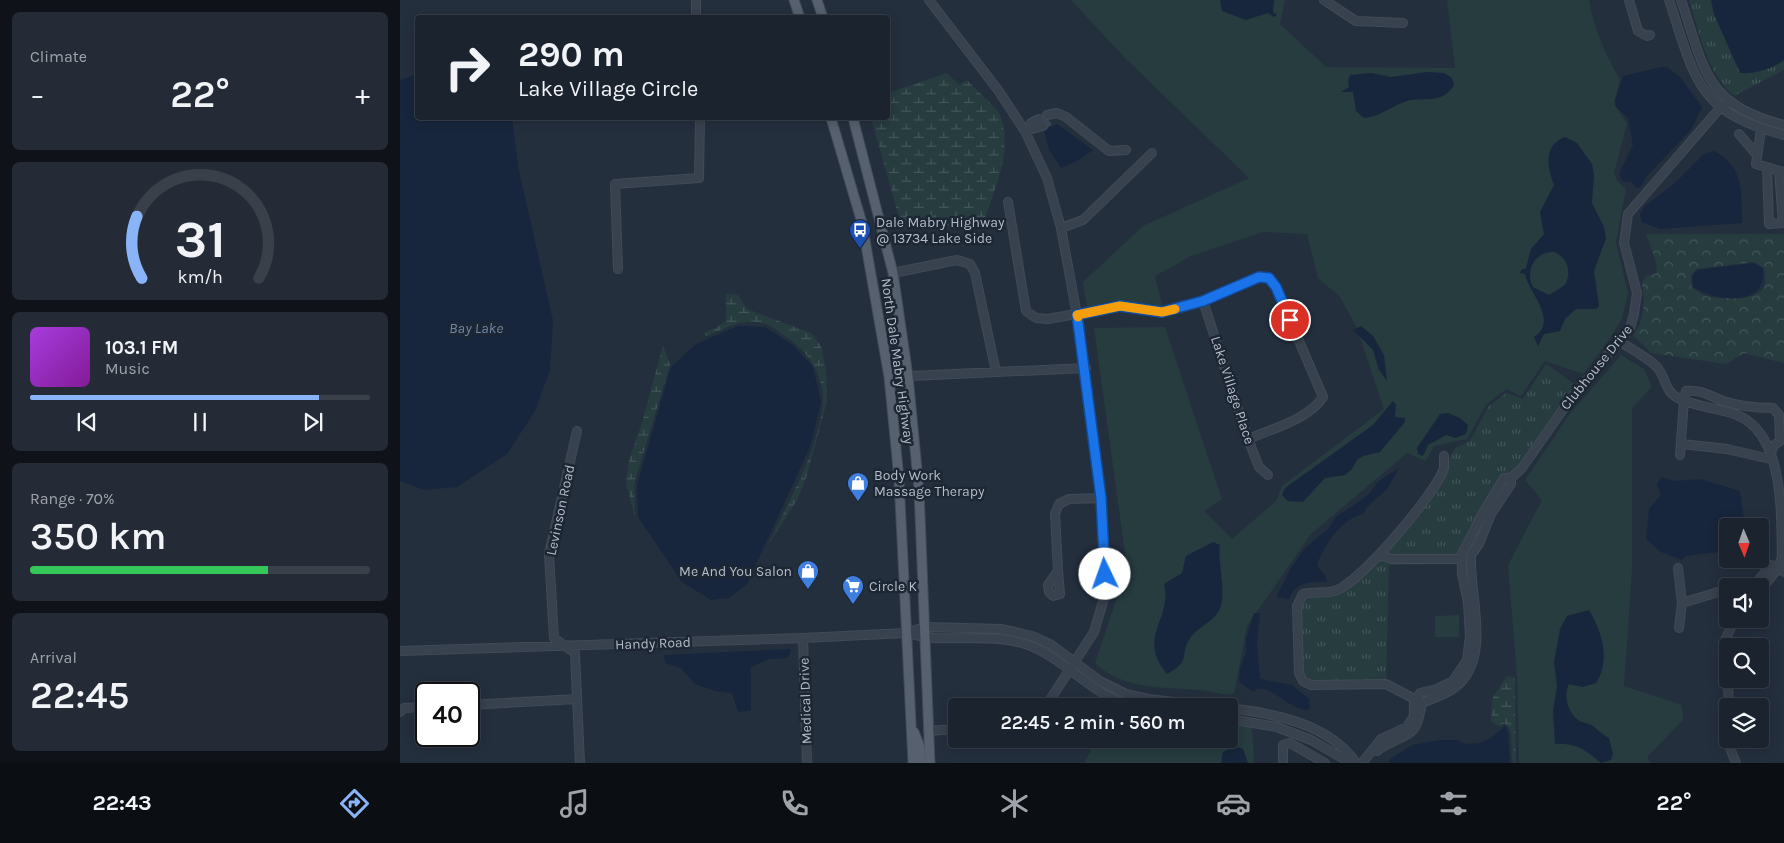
<!DOCTYPE html>
<html lang="en">
<head>
<meta charset="utf-8">
<style>
	:root { --surface:#1b232e; --page:#242b36; --text:#f1f3f6; --muted:#a0a4aa; --line:#39404a; --accent:#8ab4f8 }
	body { margin:0; font-family:Karla,sans-serif; background:var(--page); color:var(--text); height:100vh; display:flex; flex-direction:column; font-size:19px; white-space:nowrap }
	* { box-sizing:border-box; margin:0 }
	p { font-size:16px; color:var(--muted) }
	.icon { flex:none; width:28px; height:28px; fill:none; stroke:currentColor; stroke-width:2; stroke-linecap:round; stroke-linejoin:round }
	.map { position:relative; flex:1; overflow:hidden }
	.sheet { display:flex; flex-direction:column; gap:12px; padding:12px; background:#0f1319; width:400px }
	.sheet>* { flex:none }
	.banner { position:absolute; left:15px; top:15px; width:475px; height:105px; border-radius:5px; box-shadow:0 2px 12px #0003,0 0 0 1px var(--line); background:#1b232e; color:var(--text); overflow:hidden }
	.needle { width:32px; rotate:178deg }
	.controls { position:absolute; left:1319px; top:518px; display:grid; gap:10px }
	.controls a { display:grid; place-items:center; width:50px; height:50px; border-radius:5px; background:var(--surface); box-shadow:0 2px 12px #0003,0 0 0 1px var(--line); font-size:25px }
	.speed { position:absolute; left:15px; top:682px; display:flex; gap:10px; font-size:25px; font-weight:700; text-align:center }
	.speed>* { display:grid; place-content:center; width:65px; height:65px; border-radius:50%; background:var(--surface); box-shadow:0 2px 12px #0003,0 0 0 1px var(--line); line-height:1 }
	.speed .limit { border:2px solid #111; border-radius:8px; background:#fff; color:#111 }
	.pin { position:absolute; display:grid; place-items:center; width:42px; height:42px; color:#fff; margin:-21px; border:2px solid #fff; border-radius:50%; box-shadow:0 1px 5px #0007 }
	.me { position:absolute; width:55px; margin:-28px; rotate:357deg; stroke-linejoin:round; filter:drop-shadow(0 0 4px #0008) }
	.turn { display:flex; align-items:center; gap:18px; height:105px; padding:0 20px; font-size:22px }
	.turn .icon { width:65px; height:65px; stroke-width:2.5 }
	.turn b { display:block; font-size:35px; line-height:42px }
	.big { font-size:38px; font-weight:600; line-height:1.1 }
	.sheet .widget { flex:1; display:flex; flex-direction:column; justify-content:center; gap:8px; min-width:0; padding:0 18px; border-radius:8px; background:var(--page) }
	.sheet .dial { align-items:center; gap:0 }
	.dial svg { height:130px; overflow:visible; fill:none; stroke:var(--line); stroke-width:7; stroke-linecap:round; text-anchor:middle }
	.dial text { fill:var(--text); stroke:none }
	.song { display:flex; align-items:center; gap:15px }
	.cover { width:60px; height:60px; border-radius:8px; background:linear-gradient(135deg,hsl(280 70% 55%),hsl(290 70% 35%)) }
	.played { height:5px; border-radius:2px; background:linear-gradient(90deg,var(--accent) 85%,var(--line) 85%) }
	.keys { display:flex; justify-content:space-around; direction:ltr }
	.heat { display:flex; justify-content:space-between; align-items:center; font-size:28px; direction:ltr }
	.charge { height:8px; border-radius:4px; background:linear-gradient(90deg,#34c759 70%,var(--line) 0) }
	.trip { position:absolute; left:548px; top:698px; width:290px; height:50px; border-radius:5px; background:var(--surface); box-shadow:0 2px 12px #0003,0 0 0 1px var(--line); font-weight:600; line-height:50px; text-align:center }
	.dock { display:flex; height:80px; justify-content:space-around; align-items:center; background:#0b0e12; color:var(--muted) }
	.dock .icon { width:35px; height:35px }
	.dock .current { color:var(--accent) }
	.dock b { font-size:22px; color:var(--text) }
	main { display:flex; flex:1; min-height:0 }
	.map>svg:first-child { display:block }
	.grass { fill:#263c3f }
	.forest { fill:url(#forest-crowns); fill-rule:evenodd }
	.wetland { fill:url(#wetland-marsh) }
	.park { fill:url(#park-tufts) }
	.water { fill:#17263c; fill-rule:evenodd }
	.lines { fill:none; stroke-linecap:round; stroke-linejoin:round }
	.minor-tunnel { stroke:#3a4453; stroke-width:8; stroke-dasharray:8 4; stroke-linecap:butt }
	.minor-casing { stroke:#414a57; stroke-width:10 }
	.major-casing { stroke:#414a57; stroke-width:11 }
	.minor { stroke:#38414e; stroke-width:8 }
	.major { stroke:#56606e; stroke-width:9 }
	.route-casing { stroke:#114b97; stroke-width:12 }
	.route { stroke:#1a73e8; stroke-width:9 }
	.slow { stroke:#f59e0b; stroke-width:9 }
	.labels { text-anchor:middle; stroke-width:5; stroke-linejoin:round; paint-order:stroke }
	.poi-label { font-size:14px; fill:#b4bcc9; stroke:#1d2633; text-anchor:start }
	.street-label { font-size:14px; fill:#b4bcc9; stroke:#1d2633 }
	.water-label { font-size:15px; font-style:italic; fill:#6d86a8; stroke:#1d2633 }
</style>
</head>
<body>
<main>
<section class="sheet">
<div class="widget"><p>Climate</p>
<div class="heat"><a>−</a><b class="big">22°</b><a>+</a></div>
</div>
<div class="widget dial"><svg viewBox="0 0 100 80">
<path d="M14 69A42 42 0 1 1 86 69"/>
<path d="M14 69A42 42 0 0 1 11 31" stroke="#8ab4f8"/>
<text x="50" y="56" font-size="32" font-weight="700">31</text>
<text x="50" y="72" font-size="11">km/h</text>
</svg></div>
<div class="widget">
<div class="song"><i class="cover"></i><div><b>103.1 FM</b><p>Music</p></div></div>
<div class="played"></div>
<div class="keys"><svg class="icon" aria-label="previous" viewBox="0 0 24 24"><path d="M18 5L8 12l10 7zM5 5v14"/></svg><svg class="icon" aria-label="pause" viewBox="0 0 24 24"><path d="M8 5v14M16 5v14"/></svg><svg class="icon" aria-label="next" viewBox="0 0 24 24"><path d="M6 5l10 7-10 7zM19 5v14"/></svg></div>
</div>
<div class="widget"><p>Range · 70%</p><b class="big">350 km</b><div class="charge"></div></div>
<div class="widget"><p>Arrival</p><b class="big">22:45</b></div>
</section>
<div class="map">
<svg width="1384" height="763" viewBox="0 0 1384 763">
	<defs>
		<pattern id="forest-crowns" width="20" height="18" patternUnits="userSpaceOnUse" patternTransform="scale(1.25)"><rect width="20" height="18" fill="#263c3f"/><path d="M2 6a3 3 0 1 1 6 0M12 15a3 3 0 1 1 6 0" fill="none" stroke="#435659"/></pattern>
		<pattern id="wetland-marsh" width="20" height="14" patternUnits="userSpaceOnUse" patternTransform="scale(1.25)"><rect width="20" height="14" fill="#263c3f"/><path d="M1 5h8M5 5V1M11 12h8M15 12V8" fill="none" stroke="#435659"/></pattern>
		<pattern id="park-tufts" width="24" height="20" patternUnits="userSpaceOnUse" patternTransform="scale(1.25)"><rect width="24" height="20" fill="#263c3f"/><path d="M3 7l-1-3M5 7V3M7 7l1-3M15 17l-1-3M17 17v-4M19 17l1-3" fill="none" stroke="#435659"/></pattern>
	</defs>
	<rect width="100%" height="100%" fill="#242f3e"/>
	<!-- grass -->
	<path class="grass" d="M 671,0 L 885,0 L 880,24 L 926,67 L 1055,68 L 1047,0 L 1189,0 C 1194,29 1205,54 1220,79 L 1214,104 L 1227,124 L 1214,173 L 1217,181 L 1226,189 L 1216,242 L 1228,293 L 1222,319 L 1207,343 L 1183,374 L 1145,361 L 1121,396 L 1106,389 L 1086,405 L 1067,439 L 1034,446 L 1026,461 L 1007,453 L 911,534 L 847,626 L 834,694 C 821,696 812,691 799,690 C 762,687 723,690 695,663 L 727,568 L 694,328 L 765,327 L 822,499 L 804,511 L 832,539 L 876,501 L 882,486 L 984,409 L 957,328 L 940,297 L 918,278 L 907,234 L 863,232 L 791,256 L 755,276 L 763,309 L 723,302 L 687,308 L 683,282 L 743,226 L 849,178 L 725,58 Z
		M 1221,355 L 1244,369 L 1252,387 L 1232,408 L 1232,570 L 1224,686 L 1282,705 L 1283,720 L 1247,757 L 1251,763 L 1119,763 L 1117,675 L 1108,565 L 1142,500 L 1125,480 L 1168,416 Z
		M 1059,615 L 1059,637 L 1035,637 L 1035,616 Z
		M 829,724 L 852,727 L 854,763 L 684,763 L 697,739 L 829,739 Z"/>
	<!-- forest -->
	<path class="forest" d="M 1246,234 L 1384,234 L 1384,363 L 1344,353 L 1326,364 L 1251,353 L 1233,335 C 1245,320 1245,301 1242,283 L 1246,276 L 1257,273 L 1256,262 ZM 1354,262 L 1364,268 C 1365,275 1367,284 1362,290 C 1354,301 1318,299 1306,296 C 1301,294 1297,290 1292,288 L 1291,276 L 1296,269 Z"/>
	<!-- wetland -->
	<path class="wetland" d="M 547,73 L 559,85 L 567,80 C 573,87 595,106 599,113 C 614,146 596,186 585,218 L 564,225 L 502,228 L 471,118 L 488,118 L 488,93 Z
		M 326,294 L 338,295 L 347,309 L 411,333 L 421,346 L 426,369 L 427,401 L 406,478 L 397,500 L 368,545 C 388,501 418,453 423,403 C 425,378 408,351 388,338 C 381,334 373,326 366,324 C 345,317 325,328 307,336 L 303,333 L 316,328 L 326,321 Z
		M 263,345 L 270,365 L 234,484 L 235,517 L 226,483 L 229,460 L 242,423 Z
		M 1107,676 L 1115,678 L 1116,763 L 1113,763 C 1109,751 1116,730 1104,723 L 1100,727 L 1091,721 L 1092,699 Z"/>
	<!-- park -->
	<path class="park" d="M 1289,0 L 1384,0 L 1384,70 L 1334,96 C 1307,73 1299,32 1289,0 Z
		M 1146,364 L 1177,386 L 1146,425 L 1119,465 L 1110,474 L 1102,476 L 1082,506 L 1059,556 L 992,555 L 986,553 L 1021,510 L 1055,448 L 1070,441 L 1088,407 L 1106,393 L 1123,399 Z
		M 981,559 L 992,562 L 1059,564 L 989,565 L 986,680 L 912,681 L 902,672 L 900,607 L 905,597 L 914,595 L 936,594 Z"/>
	<!-- water -->
	<path class="water" d="M 820,0 L 874,0 L 873,12 L 877,15 L 874,17 L 868,13 L 846,20 L 822,11 Z
		M 1311,0 L 1384,0 L 1384,60 C 1372,69 1355,74 1340,73 L 1314,14 Z
		M 1261,67 L 1267,67 L 1280,77 L 1302,107 L 1291,130 L 1245,178 L 1241,187 L 1236,188 L 1232,182 L 1223,181 L 1219,174 L 1233,145 L 1228,118 L 1216,107 L 1215,100 L 1223,76 Z
		M 1027,72 L 1044,73 L 1052,78 L 1054,85 C 1040,107 1021,95 1004,102 C 988,108 982,116 964,118 L 956,111 L 953,92 L 941,92 L 949,87 L 948,80 L 950,75 L 971,73 L 991,77 Z
		M 17,74 L 18,118 L 112,118 L 118,166 L 153,321 L 150,370 L 135,411 L 107,454 L 57,487 L 24,490 L 0,481 L 0,80 Z
		M 657,124 L 693,150 L 677,161 L 661,168 L 649,150 L 644,130 Z
		M 1165,137 L 1177,143 L 1192,164 L 1194,175 L 1192,203 L 1204,227 L 1206,238 L 1194,271 L 1199,306 L 1196,309 L 1176,309 L 1165,319 L 1160,331 L 1144,334 L 1138,346 L 1134,337 C 1159,321 1129,293 1125,274 L 1120,273 L 1121,270 L 1126,268 L 1131,249 L 1144,234 L 1140,212 L 1154,185 C 1147,167 1143,145 1165,137 ZM 1154,252 C 1168,258 1172,272 1165,285 L 1149,295 L 1133,287 C 1124,270 1136,251 1154,252 Z
		M 1314,151 C 1345,166 1341,194 1342,223 L 1260,229 L 1242,222 L 1240,214 L 1244,207 L 1276,182 L 1304,154 Z
		M 1353,263 L 1363,268 C 1368,309 1316,301 1293,287 L 1292,276 L 1297,270 Z
		M 338,326 L 365,327 L 393,345 L 413,367 L 421,402 L 410,447 L 347,584 L 329,598 L 311,600 L 282,582 L 238,517 L 237,485 L 271,367 L 296,344 Z
		M 961,326 L 973,336 L 984,355 L 987,381 L 979,370 L 973,350 L 953,330 Z
		M 993,401 L 996,404 L 995,417 L 1005,418 L 1005,422 L 980,452 L 963,456 L 957,460 L 952,469 L 945,475 L 925,478 L 903,502 L 888,501 L 882,495 L 885,488 L 973,425 Z
		M 1048,413 L 1060,418 L 1068,425 L 1066,434 L 1055,438 L 1046,435 L 1028,445 L 1023,456 L 1018,454 L 1017,448 L 1040,414 Z
		M 999,468 L 987,489 L 966,508 L 964,514 C 944,516 921,548 917,566 L 925,575 L 927,582 C 910,582 896,581 889,599 L 876,597 L 891,568 L 905,548 L 929,528 L 936,517 L 968,495 L 979,481 Z
		M 1261,477 L 1276,481 L 1300,479 L 1340,491 L 1345,526 L 1328,526 L 1327,551 L 1285,556 L 1282,560 L 1261,552 L 1246,539 L 1249,509 L 1261,495 L 1257,485 Z
		M 813,542 L 820,545 C 817,564 829,598 817,614 C 809,624 796,628 789,640 C 779,657 792,660 767,674 C 736,637 773,619 764,584 L 782,573 L 786,556 Z
		M 1189,610 C 1202,632 1211,660 1196,683 L 1183,687 L 1169,684 C 1163,696 1168,712 1178,720 C 1182,723 1189,723 1193,726 C 1199,731 1202,734 1209,738 L 1213,754 L 1211,760 L 1201,763 C 1187,751 1176,742 1155,744 L 1153,711 L 1157,686 L 1154,662 L 1160,629 L 1167,616 Z
		M 854,613 L 860,613 L 857,643 L 860,679 L 892,685 L 909,699 L 910,709 C 891,715 869,678 853,692 L 839,682 L 840,668 L 846,653 L 846,639 Z
		M 391,649 L 388,658 L 370,659 L 351,667 L 351,710 L 338,712 L 332,693 L 315,691 L 295,684 L 281,668 L 265,663 L 264,655 Z
		M 1105,726 L 1108,731 L 1110,763 L 989,763 L 989,760 L 1012,745 L 1040,740 L 1057,740 L 1066,744 L 1079,743 L 1091,738 Z
		M 835,746 L 843,749 L 848,763 L 821,763 L 823,752 Z"/>
	<g class="lines">
		<!-- minor-tunnel -->
		<path class="minor-tunnel" d="M 643,126 L 650,121"/>
		<!-- minor casing -->
		<g class="minor-casing">
			<path id="minor" d="M 296,0 L 296,18
				M 529,0 L 598,90 L 625,131 L 647,178 L 661,228 L 677,315 L 701,498 L 705,574 L 704,598 L 694,632 L 646,706
				M 924,0 L 956,21 L 1003,23
				M 1229,0 L 1238,31 L 1247,36 L 1250,35
				M 1269,0 C 1295,78 1296,112 1384,135
				M 1281,0 C 1305,70 1304,104 1384,125
				M 647,115 L 657,113 L 666,117 L 709,151 L 726,150
				M 630,129 L 631,123 L 639,119
				M 1361,129 L 1356,164 L 1383,172
				M 625,131 L 643,126
				M 1339,134 L 1357,155
				M 1367,168 L 1369,224 L 1383,223 L 1379,171
				M 608,202 L 626,311 L 636,318 L 648,319 L 720,306 L 762,312 L 803,301 L 859,277 L 869,278 L 876,287 L 923,397 C 909,419 872,429 848,439
				M 661,228 L 683,220 L 752,153
				M 218,269 L 215,184 L 299,178 L 300,118
				M 493,273 L 557,260 L 570,264 L 575,273 L 596,372
				M 803,301 L 848,439 L 859,467 L 868,475
				M 1219,341 C 1231,349 1247,357 1257,367 C 1266,377 1264,391 1278,398 C 1296,407 1318,408 1337,415 C 1384,434 1381,512 1382,556 L 1379,567 L 1360,591
				M 489,377 L 686,368
				M 177,431 L 149,554 L 154,638 L 175,653 L 180,763
				M 1280,455 L 1284,400 L 1286,391 C 1301,389 1310,396 1323,401 C 1339,406 1357,408 1373,408 L 1379,415 L 1380,441 L 1373,446 L 1370,459 L 1327,449 L 1282,444
				M 980,555 L 992,559 L 1062,559
				M 1278,568 L 1282,603
				M 658,571 L 660,594 L 653,596 L 649,592 L 648,585 L 658,571 L 655,514 L 659,504 L 669,499 L 701,498
				M 1354,586 L 1371,565 L 1379,567 L 1384,572
				M 1279,628 L 1282,603 L 1328,589
				M 507,633 C 546,645 588,631 628,645 C 666,659 692,696 733,706
				M 403,638 L 407,763
				M 0,651 L 403,638 L 506,633 L 525,627 L 602,629 L 632,636 L 650,644 L 700,681 L 726,694 L 748,699 L 810,706
				M 1022,703 L 986,684 L 911,685 L 903,681 L 899,673 L 897,606 L 903,594 C 914,591 924,594 934,591 C 958,586 1037,492 1044,468 C 1044,465 1044,460 1044,456
				M 69,705 L 177,699
				M 1329,706 L 1326,638 L 1335,619
				M 829,708 C 873,713 930,724 956,763
				M 0,712 L 4,708 L 26,707
				M 829,719 L 877,727 L 911,740 L 951,763
				M 528,731 L 556,729
				M 1330,739 L 1330,748 L 1336,763
				M 977,751 C 987,742 1005,738 1012,731 C 1019,724 1020,711 1022,703 C 1034,698 1050,693 1059,684 C 1091,654 1069,594 1071,555 L 1079,544 L 1091,514 L 1111,484 L 1111,478
				M 883,763 L 883,745 L 890,743 L 925,763
				M 962,763 L 981,739 L 1007,727 L 1014,716 L 1014,703 L 1020,693 L 1037,689 L 1053,681 L 1067,660 L 1070,636 L 1068,603 L 1062,574 L 1062,554 L 1084,511 L 1104,478 L 1111,478 L 1122,468 L 1169,401 L 1230,328 L 1234,314 L 1237,293 L 1224,243 L 1228,214 L 1320,108 L 1329,102"/>
		</g>
		<!-- major casing -->
		<g class="major-casing">
			<path id="major" d="M 394,0 L 400,18
				M 417,0 L 423,18
				M 431,118 L 462,223 L 489,377 L 499,479 L 513,763
				M 453,118 L 493,273 L 508,376 L 519,490 L 530,763
				M 514,732 L 520,747 L 521,763"/>
		</g>
		<!-- minor -->
		<use href="#minor" class="minor"/>
		<!-- major -->
		<use href="#major" class="major"/>
	</g>
	<g class="lines">
		<!-- route casing -->
		<g class="route-casing">
			<path id="route" d="M 705,574 L 701,498 L 677,315 L 720,306 L 762,312 L 803,301 L 859,277 L 869,278 L 876,287 L 890,320"/>
		</g>
		<!-- route -->
		<use href="#route" class="route"/>
		<!-- slow -->
		<path class="slow" d="M 678,317 L 677,315 L 720,306 L 762,312 L 775,309"/>
	</g>
	<!-- icons -->
	<defs>
		<g id="bus-pin" transform="scale(1.125)"><path d="M0 17L-7.5 6A9.5 9.5 0 1 1 7.5 6Z" fill="#1a4fb4" stroke="#1d2633"/><path d="M-5-6H5V4H4V6H2V4H-2V6H-4V4H-5ZM-3.5-4V0h7V-4ZM-3.5 1.2v1.5H-2V1.2ZM2 1.2v1.5H3.5V1.2Z" fill="#fff"/></g>
		<g id="shop-pin" transform="scale(1.125)"><path d="M0 17L-7.5 6A9.5 9.5 0 1 1 7.5 6Z" fill="#3f7fe0" stroke="#1d2633"/><path d="M-5-2.5h2.3a2.7 3.5 0 0 1 5.4 0H5L5.5 6h-11ZM-1.5-2.5h3a1.5 2.3 0 0 0-3 0Z" fill="#fff"/></g>
		<g id="supermarket-pin" transform="scale(1.125)"><path d="M0 17L-7.5 6A9.5 9.5 0 1 1 7.5 6Z" fill="#3f7fe0" stroke="#1d2633"/><path d="M-6-5.5h2.5l.6 2H6L4.5 2H-2.5L-4.4-4H-6ZM-1.5 3.2a1.3 1.3 0 1 0 .1 0ZM3 3.2a1.3 1.3 0 1 0 .1 0Z" fill="#fff"/></g>
	</defs>
	<g fill-rule="evenodd">
		<use href="#bus-pin" x="460" y="230"/>
		<use href="#shop-pin" x="458" y="483"/>
		<use href="#shop-pin" x="408" y="571"/>
		<use href="#supermarket-pin" x="453" y="586"/>
	</g>
	<g class="labels">
		<!-- poi labels -->
		<g class="poi-label">
			<text x="476" y="227">Dale Mabry Highway<tspan x="476" dy="16">@ 13734 Lake Side</tspan></text>
			<text x="474" y="480">Body Work<tspan x="474" dy="16">Massage Therapy</tspan></text>
			<text x="392" y="576" text-anchor="end">Me And You Salon</text>
			<text x="469" y="591">Circle K</text>
		</g>
		<!-- street labels -->
		<g class="street-label">
			<text transform="translate(498 361) rotate(82)" y="5">North Dale Mabry Highway</text>
			<text transform="translate(1196 367) rotate(-51)" y="5">Clubhouse Drive</text>
			<text transform="translate(833 390) rotate(72)" y="5">Lake Village Place</text>
			<text transform="translate(160 510) rotate(-78)" y="5">Levinson Road</text>
			<text transform="translate(253 643) rotate(-2)" y="5">Handy Road</text>
			<text transform="translate(405 701) rotate(-92)" y="5">Medical Drive</text>
		</g>
		<!-- water labels -->
		<g class="water-label">
			<text x="76" y="333">Bay Lake</text>
		</g>
	</g>
</svg>
<div class="controls">
<a><svg class="needle" viewBox="-14 -14 28 28"><path d="M0-13l5 13h-10z" fill="#e53935"/><path d="M0 13l5-13h-10z" fill="#a0a4aa"/></svg></a>
<a><svg class="icon" aria-label="sound" viewBox="0 0 24 24"><path d="M4 9h4l5-4v14l-5-4H4zM17 9q2 3 0 6"/></svg></a>
<a><svg class="icon" aria-label="search" viewBox="0 0 24 24"><circle cx="10" cy="10" r="6"/><path d="M15 15l6 6"/></svg></a>
<a><svg class="icon" aria-label="layers" viewBox="0 0 24 24"><path d="M12 4l9 5-9 5-9-5zM3 14l9 5 9-5"/></svg></a>
</div>
<div class="speed"><div class="limit">40</div></div>
<div class="pin" style="left:890px;top:320px;background:#d93025"><svg class="icon" aria-label="arrive" viewBox="0 0 24 24"><path d="M6 21V4h12l-3 4 3 4H6"/></svg></div>
<svg class="me" style="left:705px;top:574px" viewBox="-20 -20 40 40"><circle r="19" fill="#fff"/><path d="M0-13L10 11 0 6-10 11z" fill="#1a73e8"/></svg>
<div class="trip">22:45 · 2 min · 560 m</div>
<div class="banner">
<div class="turn"><svg class="icon" aria-label="right" viewBox="0 0 24 24"><path d="M7 20v-9h11M14 6l5 5-5 5"/></svg><div><b>290 m</b>Lake Village Circle</div></div>
</div>
</div>
</main>
<nav class="dock">
<b>22:43</b>
<svg class="icon current" aria-label="directions" viewBox="0 0 24 24"><path d="M12 3l9 9-9 9-9-9zM9 14v-3h6M13 9l2 2-2 2"/></svg>
<svg class="icon" aria-label="music" viewBox="0 0 24 24"><path d="M9 18V5l10-2v13"/><circle cx="6" cy="18" r="3"/><circle cx="16" cy="16" r="3"/></svg>
<svg class="icon" aria-label="phone" viewBox="0 0 24 24"><path d="M5 4h4l2 5-3 2q2 4 5 5l2-3 5 2v4C11 20 4 13 5 4z"/></svg>
<svg class="icon" aria-label="climate" viewBox="0 0 24 24"><path d="M12 3v18M4 7l16 10M4 17L20 7"/></svg>
<svg class="icon" aria-label="car" viewBox="0 0 24 24"><path d="M5 17H2v-5l4-1 3-4h7l3 4 3 1v5h-3M9 17h6M6 11h13"/><circle cx="7" cy="17" r="2"/><circle cx="17" cy="17" r="2"/></svg>
<svg class="icon" aria-label="filters" viewBox="0 0 24 24"><path d="M4 7h16M4 17h16"/><circle cx="9" cy="7" r="2"/><circle cx="15" cy="17" r="2"/></svg>
<b>22°</b>
</nav>
</body>
</html>
